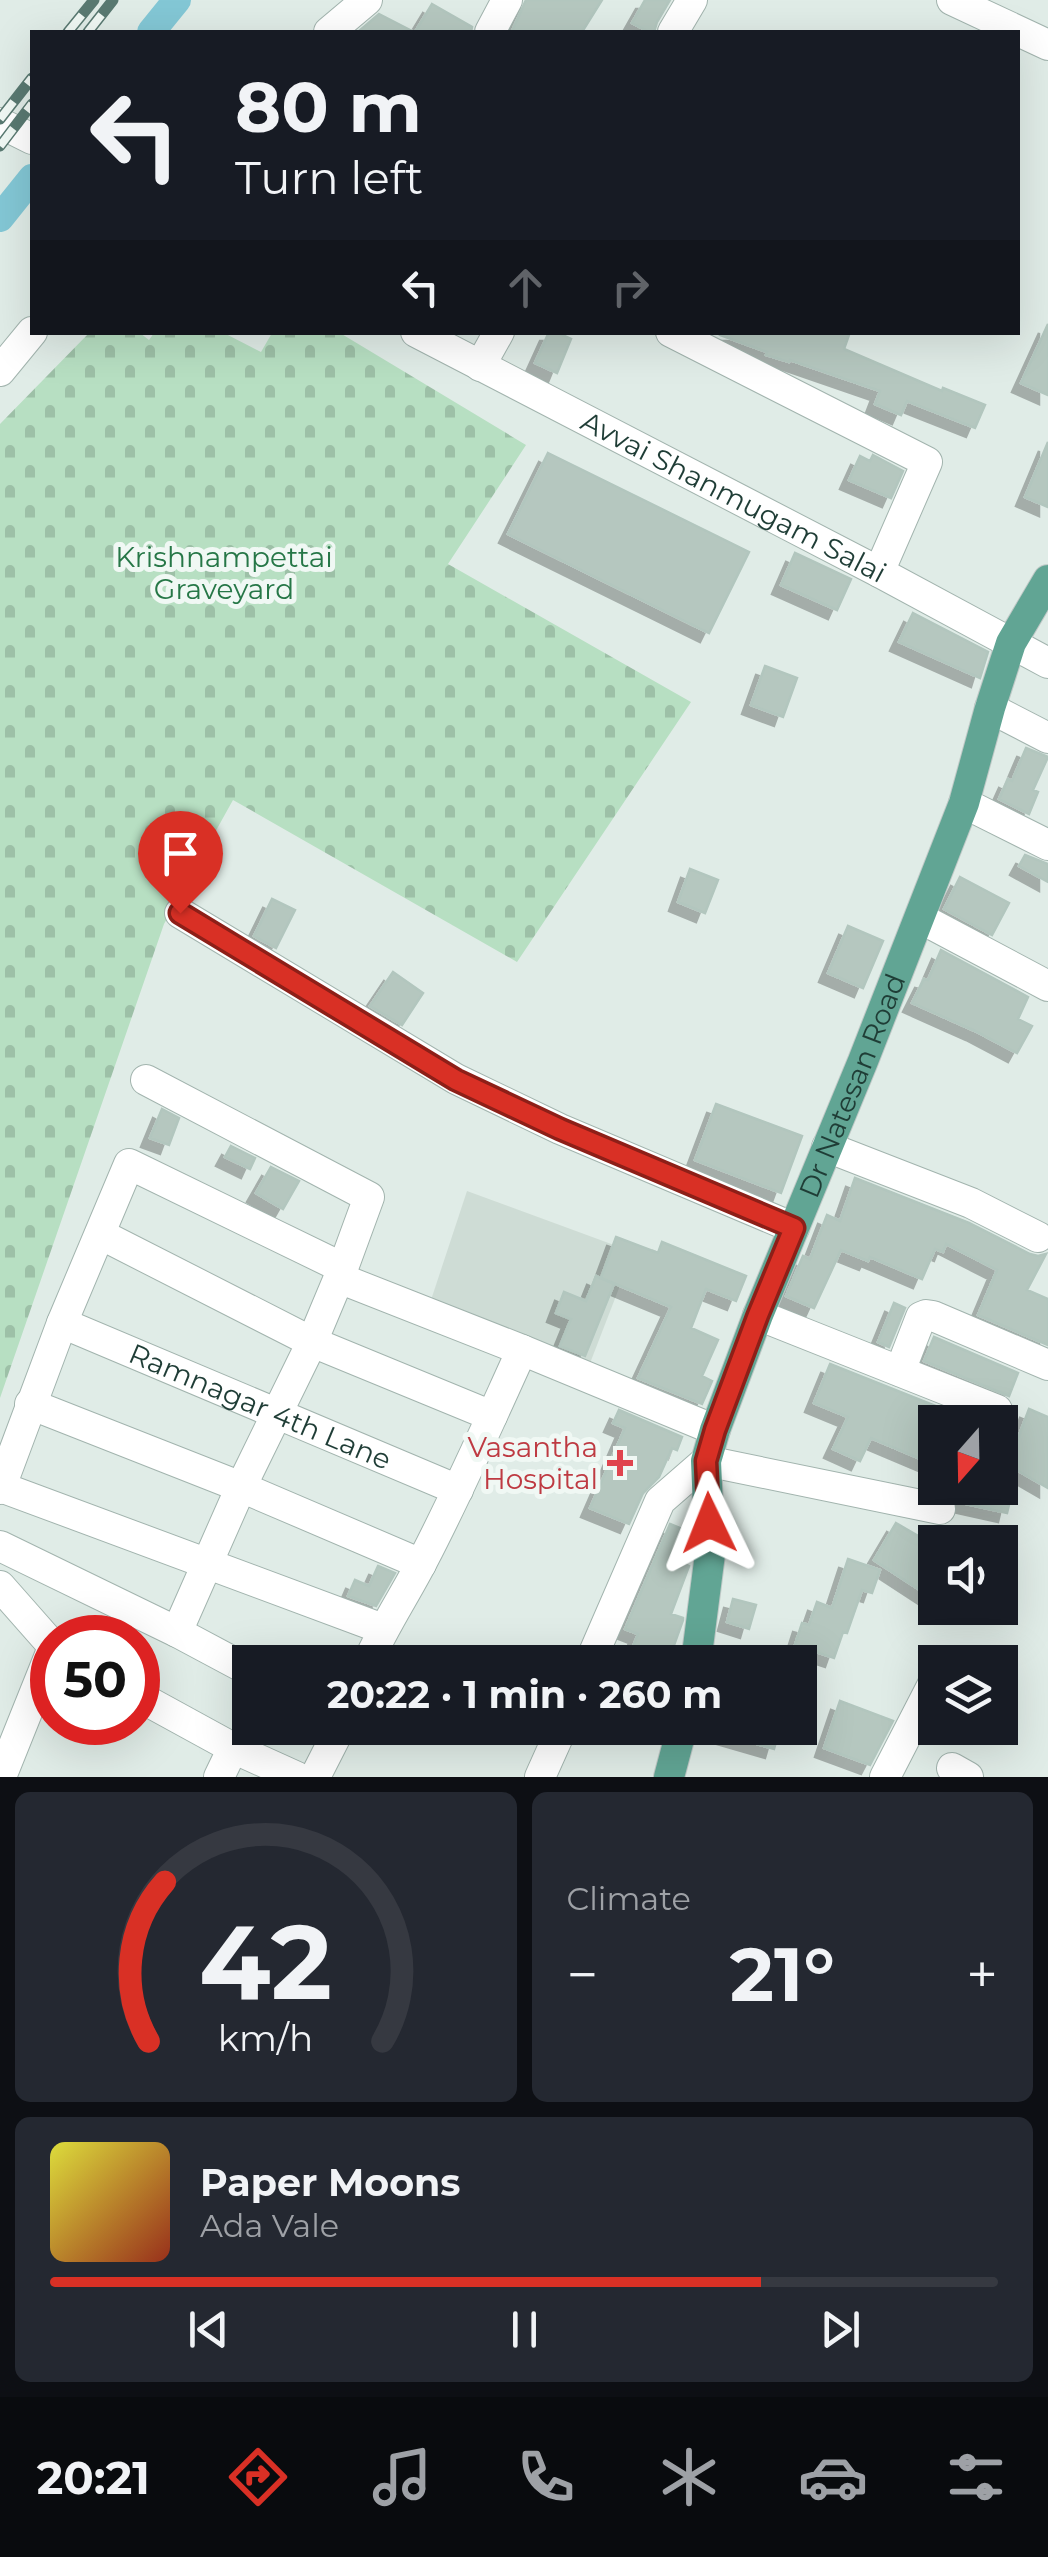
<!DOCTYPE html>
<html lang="en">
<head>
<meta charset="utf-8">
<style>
	:root { --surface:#171b24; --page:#242831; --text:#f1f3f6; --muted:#9ea1a6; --line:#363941; --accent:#d93025 }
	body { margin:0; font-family:Montserrat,sans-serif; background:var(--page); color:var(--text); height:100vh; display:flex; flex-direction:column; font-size:38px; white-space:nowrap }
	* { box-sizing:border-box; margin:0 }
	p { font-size:32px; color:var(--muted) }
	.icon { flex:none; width:55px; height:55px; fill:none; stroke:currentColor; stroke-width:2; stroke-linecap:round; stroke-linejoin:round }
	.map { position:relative; height:1777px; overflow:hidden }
	.sheet { display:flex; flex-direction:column; gap:15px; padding:15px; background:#0d0f14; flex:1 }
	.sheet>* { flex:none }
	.guide { position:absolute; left:30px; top:30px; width:990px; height:305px; border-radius:0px; box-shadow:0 10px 40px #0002; background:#171b24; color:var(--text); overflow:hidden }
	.needle { width:65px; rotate:200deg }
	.fabs { position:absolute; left:918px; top:1405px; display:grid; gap:20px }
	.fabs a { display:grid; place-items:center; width:100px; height:100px; border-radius:0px; background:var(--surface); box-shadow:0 10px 40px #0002; font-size:50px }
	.speed { position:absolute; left:30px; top:1615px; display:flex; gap:20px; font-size:50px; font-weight:700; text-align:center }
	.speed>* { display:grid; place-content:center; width:130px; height:130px; border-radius:50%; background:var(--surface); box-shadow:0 10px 40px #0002; line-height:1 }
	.speed .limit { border:15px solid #d22; background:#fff; color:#111 }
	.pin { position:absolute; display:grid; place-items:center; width:85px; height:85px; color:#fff; margin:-102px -42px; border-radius:50% 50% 50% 0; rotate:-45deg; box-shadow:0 0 10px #0007 }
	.pin .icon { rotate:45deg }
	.me { position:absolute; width:110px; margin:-55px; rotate:358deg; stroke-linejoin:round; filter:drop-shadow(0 0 8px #0008) }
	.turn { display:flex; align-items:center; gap:35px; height:210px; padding:0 40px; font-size:45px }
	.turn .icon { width:130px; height:130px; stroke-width:2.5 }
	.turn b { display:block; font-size:70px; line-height:85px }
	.lanes { display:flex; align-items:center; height:95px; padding:0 40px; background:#0003; justify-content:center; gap:50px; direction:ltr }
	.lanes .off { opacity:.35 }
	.big { font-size:75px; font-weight:700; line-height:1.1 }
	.sheet .widget { flex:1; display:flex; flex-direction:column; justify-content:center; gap:15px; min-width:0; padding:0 35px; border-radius:15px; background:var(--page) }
	.sheet .dial { align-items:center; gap:0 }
	.dial svg { height:260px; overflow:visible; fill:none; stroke:var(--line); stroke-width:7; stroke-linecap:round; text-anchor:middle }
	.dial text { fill:var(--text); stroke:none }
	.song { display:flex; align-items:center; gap:30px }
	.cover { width:120px; height:120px; border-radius:15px; background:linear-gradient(135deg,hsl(60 70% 55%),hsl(10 70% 35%)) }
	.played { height:10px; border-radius:5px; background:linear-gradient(90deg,var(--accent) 75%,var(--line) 75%) }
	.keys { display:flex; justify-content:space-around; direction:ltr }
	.heat { display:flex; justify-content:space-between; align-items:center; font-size:55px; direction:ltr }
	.sheet .tiles { flex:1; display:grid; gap:15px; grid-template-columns:1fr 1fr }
	.widget:last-child { grid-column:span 2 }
	.trip { position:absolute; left:232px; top:1645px; width:585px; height:100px; border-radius:0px; background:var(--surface); box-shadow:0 10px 40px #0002; font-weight:700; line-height:100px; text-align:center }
	.menu { display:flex; height:160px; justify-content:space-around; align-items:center; background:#090b0e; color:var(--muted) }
	.menu .icon { width:70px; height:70px }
	.menu .on { color:var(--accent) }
	.menu b { font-size:45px; color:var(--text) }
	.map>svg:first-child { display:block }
	.built { fill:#cedcd5 }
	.cemetery { fill:url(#cemetery-stones) }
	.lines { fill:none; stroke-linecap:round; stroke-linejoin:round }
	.canal { stroke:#83c7d5; stroke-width:28 }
	.building { fill:#b5c7bf; stroke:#b2c6be; stroke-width:2.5; filter:url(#shadow) }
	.minor-casing { stroke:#a2b4ae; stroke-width:32 }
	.major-casing { stroke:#c0c9c7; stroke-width:32 }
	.minor { stroke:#fff; stroke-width:30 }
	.major { stroke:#61a594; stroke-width:30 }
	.rail-casing { stroke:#597971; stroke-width:11 }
	.rail { stroke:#f0f8f4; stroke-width:8; stroke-dasharray:22; stroke-linecap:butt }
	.route-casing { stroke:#8d1f18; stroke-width:25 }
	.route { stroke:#d93025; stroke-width:18 }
	.health-dot { fill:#e0444e; stroke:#f0f8f4; stroke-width:4 }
	.labels { text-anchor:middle; stroke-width:10; stroke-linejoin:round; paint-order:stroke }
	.street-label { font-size:28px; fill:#1f3d36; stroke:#f0f8f4 }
	.park-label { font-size:28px; fill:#267747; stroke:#f0f8f4 }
	.health-label { font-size:28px; fill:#be3a42; stroke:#f0f8f4; text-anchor:end }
</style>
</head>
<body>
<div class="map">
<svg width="1048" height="1777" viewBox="0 0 1048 1777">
	<defs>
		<pattern id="cemetery-stones" width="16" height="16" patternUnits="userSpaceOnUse" patternTransform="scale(2.5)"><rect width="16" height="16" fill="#b7dfc2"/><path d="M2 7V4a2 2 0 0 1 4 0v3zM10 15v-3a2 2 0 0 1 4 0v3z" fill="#9dc0a7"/></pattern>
		<filter id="shadow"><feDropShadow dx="-9" dy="9" stdDeviation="0" flood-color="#0004"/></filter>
	</defs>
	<rect width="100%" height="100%" fill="#e0ece7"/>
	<!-- built -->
	<path class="built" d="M 467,1191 L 633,1252 L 587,1371 L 431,1300 Z"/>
	<!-- cemetery -->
	<path class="cemetery" d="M 89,333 L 140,333 L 149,340 L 154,333 L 224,333 L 261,352 L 272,333 L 340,333 L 526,445 L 448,564 L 691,702 L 517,962 L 233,800 L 164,924 L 0,1398 L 0,424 Z"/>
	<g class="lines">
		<!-- canal -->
		<path class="canal" d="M 151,32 L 177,0
			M 0,218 L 32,178"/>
	</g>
	<!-- building -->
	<path class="building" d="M 526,0 L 602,0 L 582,32 L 515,32 L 512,31 Z
		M 645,0 L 670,0 L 657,22 L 654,32 L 649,32 L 632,23 Z
		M 432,4 L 472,27 L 471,32 L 415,32 Z
		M 379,14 L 414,32 L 358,32 Z
		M 1048,324 L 1048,395 L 1021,383 Z
		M 549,332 L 556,332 L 571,339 L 557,373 L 535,363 Z
		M 721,332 L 850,332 L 844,349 L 942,391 L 943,388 L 985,405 L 975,428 L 907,401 L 901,415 L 875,404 L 880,391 L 790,360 L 789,362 L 766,355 L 767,352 L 720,335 Z
		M 1048,442 L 1048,507 L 1025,497 Z
		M 548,453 L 749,552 L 709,633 L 508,534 Z
		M 873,455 L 903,471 L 891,498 L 849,480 L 860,456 L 870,461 Z
		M 795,553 L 851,579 L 837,610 L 781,585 Z
		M 913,613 L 988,652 L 980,678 L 899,642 Z
		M 765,666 L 797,678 L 783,717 L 751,705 Z
		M 1026,748 L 1048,757 L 1033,790 L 1038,792 L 1029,814 L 999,799 L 1008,779 L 1012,781 Z
		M 1025,855 L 1048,864 L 1048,882 L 1019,866 Z
		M 690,869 L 718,880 L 705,913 L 678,902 Z
		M 960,877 L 1009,903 L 992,935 L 944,909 Z
		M 272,899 L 295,910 L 276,948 L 254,936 Z
		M 848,926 L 883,941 L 863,988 L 828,973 Z
		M 941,950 L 1028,997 L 1018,1019 L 1032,1026 L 1017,1053 L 975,1031 L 912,1003 L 924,979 L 928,980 Z
		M 393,972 L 423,993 L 402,1025 L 370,1006 Z
		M 716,1104 L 802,1136 L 781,1193 L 695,1160 Z
		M 162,1109 L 179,1118 L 169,1145 L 150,1138 Z
		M 231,1146 L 255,1158 L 250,1169 L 225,1157 Z
		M 271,1167 L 299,1181 L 283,1209 L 256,1193 Z
		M 855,1178 L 969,1223 L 1030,1254 L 1038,1256 L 1046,1254 L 1027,1290 L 1048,1299 L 1048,1345 L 978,1315 L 997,1270 L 946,1244 L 943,1252 L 935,1249 L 922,1279 L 870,1257 L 868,1261 L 841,1250 L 814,1308 L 786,1296 L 803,1256 L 810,1259 L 827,1215 L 840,1221 Z
		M 616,1237 L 658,1253 L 662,1242 L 746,1276 L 736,1301 L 706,1289 L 691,1328 L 718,1340 L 702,1376 L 712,1381 L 702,1404 L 638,1378 L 671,1307 L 601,1278 Z
		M 596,1276 L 614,1284 L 585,1356 L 560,1346 L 571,1319 L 556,1313 L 564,1292 L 586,1301 Z
		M 894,1303 L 905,1308 L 889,1347 L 878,1342 Z
		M 934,1337 L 1018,1373 L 1009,1396 L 924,1361 Z
		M 830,1364 L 958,1415 L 954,1422 L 935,1422 L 935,1465 L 871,1438 L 860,1461 L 833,1449 L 848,1417 L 814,1403 Z
		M 1029,1409 L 1048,1417 L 1048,1488 L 1008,1465 Z
		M 619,1410 L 682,1437 L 677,1450 L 672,1448 L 659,1477 L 643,1493 L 629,1524 L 590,1508 L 625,1428 L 613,1423 Z
		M 930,1488 L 1013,1488 L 1007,1513 L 957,1502 L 952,1494 Z
		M 896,1523 L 925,1540 L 923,1543 L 935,1551 L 935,1600 L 874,1560 Z
		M 670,1524 L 690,1532 L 691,1549 L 685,1564 L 689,1566 L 671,1614 L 683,1618 L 683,1620 L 668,1662 L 627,1662 L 638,1634 L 625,1629 Z
		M 848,1559 L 880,1570 L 872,1593 L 862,1590 L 847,1633 L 843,1632 L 834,1658 L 795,1645 L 802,1623 L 809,1625 L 817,1602 L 832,1608 Z
		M 378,1566 L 395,1573 L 376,1606 L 348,1596 L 355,1580 L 369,1586 Z
		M 733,1599 L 756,1605 L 749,1629 L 727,1622 Z
		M 840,1701 L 893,1721 L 870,1765 L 824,1748 Z
		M 719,1728 L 780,1728 L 774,1749 L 719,1733 Z"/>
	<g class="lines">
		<!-- minor casing -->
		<g class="minor-casing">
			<g id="minor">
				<path d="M 952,0 L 1048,45"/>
				<path d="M 329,32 L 367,0"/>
				<path d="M 490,32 L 507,0"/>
				<path d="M 673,32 L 692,0"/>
				<path d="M 0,123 L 32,139"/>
				<path id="s1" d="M 416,332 L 879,572 L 1048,663"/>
				<path d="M 671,332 L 927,462 L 879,572"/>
				<path d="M 480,366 L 499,332"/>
				<path d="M 0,371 L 32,332"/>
				<path d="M 990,708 L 1048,738"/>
				<path d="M 964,803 L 1048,845"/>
				<path d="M 180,913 L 456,1079 L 560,1129 L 794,1228"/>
				<path d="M 920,918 L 1048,986"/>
				<path d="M 146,1080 L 369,1197 L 343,1268 L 312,1342 L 241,1487 L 177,1632"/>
				<path d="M 827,1147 L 971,1203 L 1038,1237"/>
				<path d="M 100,1234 L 312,1342 L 492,1416"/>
				<path d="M 339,1278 L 522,1350 L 715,1430"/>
				<path d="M 758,1315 L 997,1410"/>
				<path id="s2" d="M 62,1323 L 458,1490"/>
				<path d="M 900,1371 L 921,1317 L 926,1315 L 933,1316 L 1048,1365"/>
				<path d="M 30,1404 L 241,1487 L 421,1564"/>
				<path d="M 1,1487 L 383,1629"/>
				<path d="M 0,1489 L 62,1323 L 129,1164 L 343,1268"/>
				<path d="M 0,1546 L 177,1632 L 250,1671"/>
				<path d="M 0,1586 L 52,1645"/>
				<path d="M 368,1662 C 384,1626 405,1595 423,1560 C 459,1491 490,1420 522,1350"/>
				<path d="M 590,1662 L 660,1501 L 706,1461 L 940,1509"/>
				<path d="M 138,1696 L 233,1748 L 297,1777"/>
				<path d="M 952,1768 L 968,1777"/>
				<path d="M 1,1777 L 52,1650"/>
				<path d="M 219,1777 L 233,1748"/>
				<path d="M 315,1777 L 340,1728"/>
				<path d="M 540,1777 L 562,1728"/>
				<path d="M 885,1777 L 935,1680"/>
			</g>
		</g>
		<!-- major casing -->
		<g class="major-casing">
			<g id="major">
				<path id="s3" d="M 696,1662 L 710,1554 L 706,1461 L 715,1430 L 758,1315 L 863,1061 L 964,803 L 990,708 L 1011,643 L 1048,580"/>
				<path d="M 669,1777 L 682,1728"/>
			</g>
		</g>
		<!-- minor -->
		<use href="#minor" class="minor"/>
		<!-- major -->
		<use href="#major" class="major"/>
		<!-- rail casing -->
		<g class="rail-casing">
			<path id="rail" d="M 68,32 L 94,0
				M 88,32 L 113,0
				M 0,119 L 32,78
				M 0,146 L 32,104"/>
		</g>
		<!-- rail -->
		<use href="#rail" class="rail"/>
	</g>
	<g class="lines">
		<!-- route casing -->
		<g class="route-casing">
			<path id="route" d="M 180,913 L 456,1080 L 560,1129 L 794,1228 L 758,1315 L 715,1430 L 706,1461 L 709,1523"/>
		</g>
		<!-- route -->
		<use href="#route" class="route"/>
	</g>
	<!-- markers -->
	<path class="health-dot" d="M615 1448h10v10h10v10h-10v10h-10v-10h-10v-10h10z"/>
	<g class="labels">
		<!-- street labels -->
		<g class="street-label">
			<text dy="10" stroke="none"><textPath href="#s1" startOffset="358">Avvai Shanmugam Salai</textPath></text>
			<text dy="10" stroke="none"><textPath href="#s3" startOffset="605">Dr Natesan Road</textPath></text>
			<text dy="10" stroke="none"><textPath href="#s2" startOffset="215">Ramnagar 4th Lane</textPath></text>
		</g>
		<!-- park labels -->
		<g class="park-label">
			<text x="224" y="567">Krishnampettai<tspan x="224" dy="32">Graveyard</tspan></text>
		</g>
		<!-- health labels -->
		<g class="health-label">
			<text x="598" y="1457">Vasantha<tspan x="598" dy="32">Hospital</tspan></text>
		</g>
	</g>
</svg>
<div class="fabs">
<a><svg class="needle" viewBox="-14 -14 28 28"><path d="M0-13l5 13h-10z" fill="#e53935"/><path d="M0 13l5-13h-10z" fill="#9ea1a6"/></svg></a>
<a><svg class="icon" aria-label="sound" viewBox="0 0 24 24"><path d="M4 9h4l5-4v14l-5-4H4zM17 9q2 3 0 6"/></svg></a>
<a><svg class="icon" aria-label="layers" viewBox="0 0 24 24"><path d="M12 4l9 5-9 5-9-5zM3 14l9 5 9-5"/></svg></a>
</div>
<div class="speed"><div class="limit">50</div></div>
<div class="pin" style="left:180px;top:913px;background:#d93025"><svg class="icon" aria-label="arrive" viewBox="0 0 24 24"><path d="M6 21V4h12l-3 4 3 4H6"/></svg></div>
<svg class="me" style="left:709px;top:1523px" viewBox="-20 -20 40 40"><path d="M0-17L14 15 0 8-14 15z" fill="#d93025" stroke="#fff" stroke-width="4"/></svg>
<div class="trip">20:22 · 1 min · 260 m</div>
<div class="guide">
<div class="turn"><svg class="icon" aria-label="left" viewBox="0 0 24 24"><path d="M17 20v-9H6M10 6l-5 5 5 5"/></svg><div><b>80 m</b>Turn left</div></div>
<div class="lanes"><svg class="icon" aria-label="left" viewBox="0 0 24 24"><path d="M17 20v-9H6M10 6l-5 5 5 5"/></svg><svg class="icon off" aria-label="ahead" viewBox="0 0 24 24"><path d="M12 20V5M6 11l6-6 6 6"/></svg><svg class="icon off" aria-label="right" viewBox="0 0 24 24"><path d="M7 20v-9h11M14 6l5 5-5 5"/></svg></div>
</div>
</div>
<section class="sheet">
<div class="tiles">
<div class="widget dial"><svg viewBox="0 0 100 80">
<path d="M14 69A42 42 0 1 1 86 69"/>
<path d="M14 69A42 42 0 0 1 19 20" stroke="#d93025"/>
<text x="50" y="56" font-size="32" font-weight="700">42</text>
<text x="50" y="72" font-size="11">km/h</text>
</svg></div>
<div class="widget"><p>Climate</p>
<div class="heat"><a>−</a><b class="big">21°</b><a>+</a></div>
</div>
<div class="widget">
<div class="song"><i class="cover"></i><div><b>Paper Moons</b><p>Ada Vale</p></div></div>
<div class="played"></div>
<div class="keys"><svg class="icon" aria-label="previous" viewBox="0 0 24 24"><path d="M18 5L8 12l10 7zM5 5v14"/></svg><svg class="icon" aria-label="pause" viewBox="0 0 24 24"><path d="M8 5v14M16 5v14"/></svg><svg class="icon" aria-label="next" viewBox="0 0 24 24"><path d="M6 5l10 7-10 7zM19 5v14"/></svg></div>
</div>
</div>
</section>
<nav class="menu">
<b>20:21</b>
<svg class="icon on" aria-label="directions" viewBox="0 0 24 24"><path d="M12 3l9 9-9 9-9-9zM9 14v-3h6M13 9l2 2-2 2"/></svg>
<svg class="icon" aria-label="music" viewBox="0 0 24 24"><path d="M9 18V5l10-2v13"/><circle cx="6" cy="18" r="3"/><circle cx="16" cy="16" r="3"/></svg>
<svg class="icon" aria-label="phone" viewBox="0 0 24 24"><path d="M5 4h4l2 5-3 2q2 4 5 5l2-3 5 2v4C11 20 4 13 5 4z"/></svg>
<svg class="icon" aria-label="climate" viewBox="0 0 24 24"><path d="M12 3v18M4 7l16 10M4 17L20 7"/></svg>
<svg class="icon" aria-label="car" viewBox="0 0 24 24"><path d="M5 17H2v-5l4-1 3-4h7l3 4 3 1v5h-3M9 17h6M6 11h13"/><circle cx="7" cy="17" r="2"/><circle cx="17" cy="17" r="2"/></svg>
<svg class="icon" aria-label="filters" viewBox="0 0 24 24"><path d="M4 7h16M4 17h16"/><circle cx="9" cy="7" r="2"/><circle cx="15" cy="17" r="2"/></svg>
</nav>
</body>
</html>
